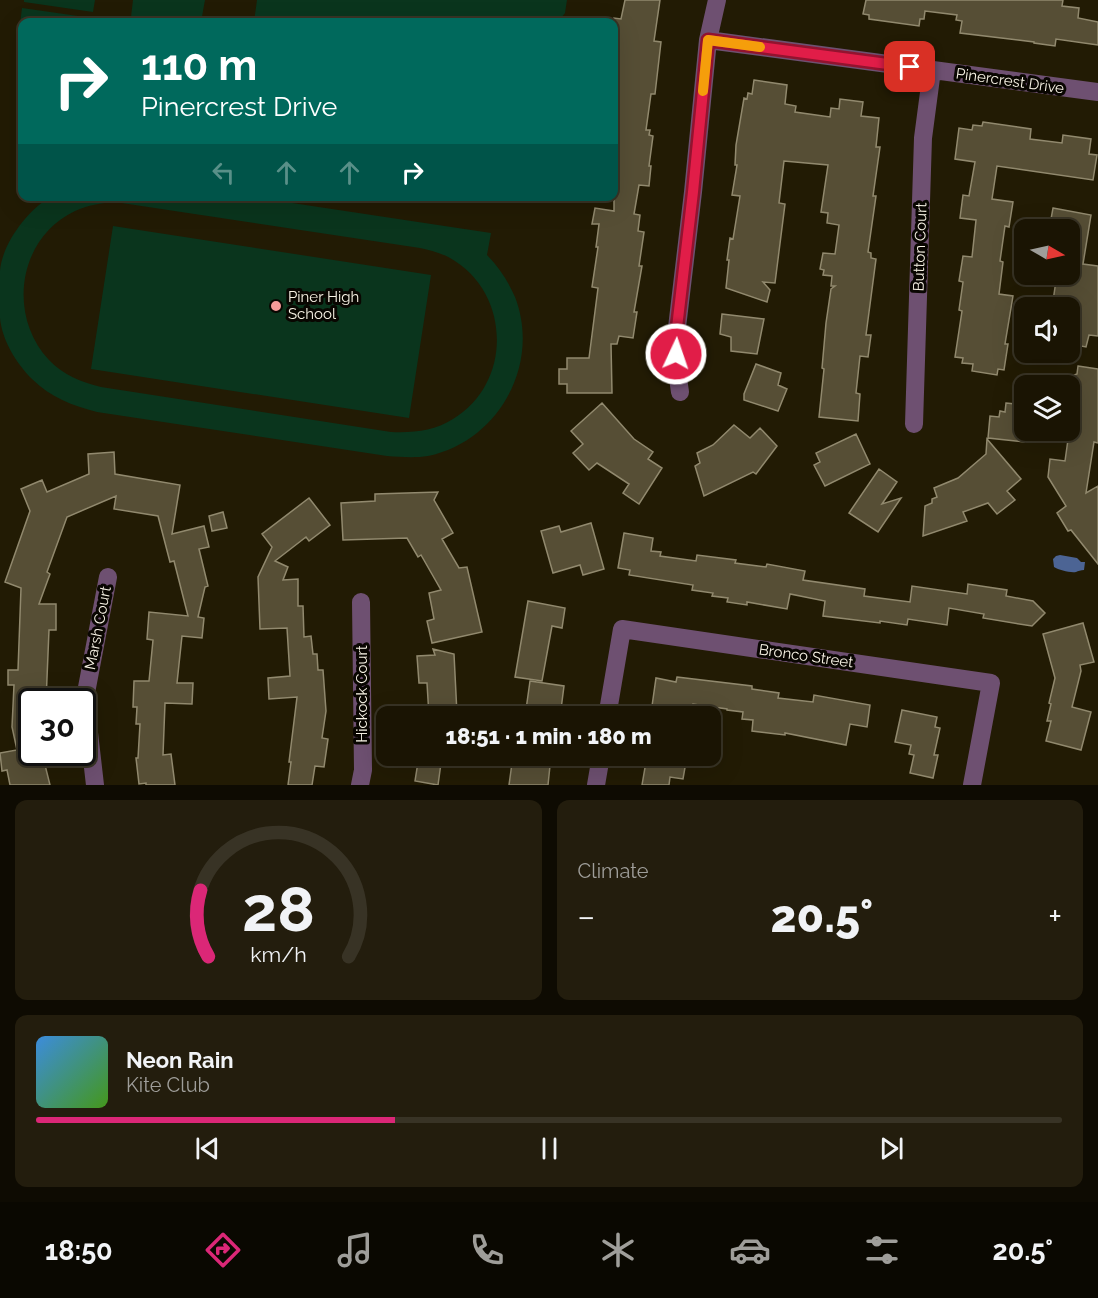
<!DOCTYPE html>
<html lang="en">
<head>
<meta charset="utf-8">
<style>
	:root { --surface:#1a1403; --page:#231d0d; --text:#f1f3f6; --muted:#9f9e9a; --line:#383325; --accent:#db2777 }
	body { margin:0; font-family:Raleway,sans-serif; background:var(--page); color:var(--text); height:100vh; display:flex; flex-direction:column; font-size:22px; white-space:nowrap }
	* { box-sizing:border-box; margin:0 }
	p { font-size:20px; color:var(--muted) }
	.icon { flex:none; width:33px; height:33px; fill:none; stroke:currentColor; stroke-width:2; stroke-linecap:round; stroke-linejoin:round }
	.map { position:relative; height:785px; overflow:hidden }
	.panel { display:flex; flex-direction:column; gap:15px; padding:15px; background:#0e0b02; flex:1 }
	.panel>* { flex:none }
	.banner { position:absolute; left:18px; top:18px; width:600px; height:183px; border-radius:12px; box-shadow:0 6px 24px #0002,0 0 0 2px var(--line); background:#00695c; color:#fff; overflow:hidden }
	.needle { width:39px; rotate:99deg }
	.controls { position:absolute; left:1014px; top:219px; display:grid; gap:12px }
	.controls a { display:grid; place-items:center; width:66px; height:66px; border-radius:12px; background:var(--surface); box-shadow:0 6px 24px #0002,0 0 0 2px var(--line); font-size:30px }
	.speed { position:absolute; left:18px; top:688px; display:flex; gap:12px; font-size:30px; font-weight:700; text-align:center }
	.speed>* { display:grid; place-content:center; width:78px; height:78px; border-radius:50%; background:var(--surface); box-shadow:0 6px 24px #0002,0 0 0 2px var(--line); line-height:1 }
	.speed .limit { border:3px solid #111; border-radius:9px; background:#fff; color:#111 }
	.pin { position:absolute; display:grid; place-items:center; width:51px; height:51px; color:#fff; margin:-26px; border-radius:12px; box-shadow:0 3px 9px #0006 }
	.me { position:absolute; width:66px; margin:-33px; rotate:3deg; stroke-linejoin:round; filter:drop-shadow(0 0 4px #0008) }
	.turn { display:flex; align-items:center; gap:21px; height:126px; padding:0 24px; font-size:27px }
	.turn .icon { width:78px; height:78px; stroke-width:2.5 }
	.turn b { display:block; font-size:42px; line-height:51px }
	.lanes { display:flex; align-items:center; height:57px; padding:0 24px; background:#0003; justify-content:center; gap:30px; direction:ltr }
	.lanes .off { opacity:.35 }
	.big { font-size:45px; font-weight:800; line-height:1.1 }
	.panel .card { flex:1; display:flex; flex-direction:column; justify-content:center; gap:9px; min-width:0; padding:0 21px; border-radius:12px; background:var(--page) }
	.panel .dial { align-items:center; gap:0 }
	.dial svg { height:156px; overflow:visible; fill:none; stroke:var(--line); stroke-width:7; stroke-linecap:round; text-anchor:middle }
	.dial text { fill:var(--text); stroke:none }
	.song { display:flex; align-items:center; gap:18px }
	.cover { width:72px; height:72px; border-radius:9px; background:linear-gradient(135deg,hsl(210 70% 55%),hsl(100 70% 35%)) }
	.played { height:6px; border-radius:3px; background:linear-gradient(90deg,var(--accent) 35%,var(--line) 35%) }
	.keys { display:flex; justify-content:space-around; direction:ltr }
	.heat { display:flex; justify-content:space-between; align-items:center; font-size:33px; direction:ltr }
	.panel .tiles { flex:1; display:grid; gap:15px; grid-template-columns:1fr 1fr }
	.card:last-child { grid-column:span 2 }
	.trip { position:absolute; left:376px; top:706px; width:345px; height:60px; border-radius:12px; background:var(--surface); box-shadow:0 6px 24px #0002,0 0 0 2px var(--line); font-weight:800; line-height:60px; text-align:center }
	.menu { display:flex; height:96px; justify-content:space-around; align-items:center; background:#0a0801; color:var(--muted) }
	.menu .icon { width:42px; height:42px }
	.menu .active { color:var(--accent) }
	.menu b { font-size:27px; color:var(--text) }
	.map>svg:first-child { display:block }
	.green { fill:#0a351d; fill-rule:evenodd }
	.water { fill:#4c6494 }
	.building { fill:#564e35; stroke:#91896e; stroke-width:1.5 }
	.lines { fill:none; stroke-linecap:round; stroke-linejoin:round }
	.street { stroke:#6e5071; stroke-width:18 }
	.route-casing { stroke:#92132f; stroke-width:15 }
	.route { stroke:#e11d48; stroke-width:10 }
	.slow { stroke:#f59e0b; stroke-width:10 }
	.poi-dot { fill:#f59b99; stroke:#090601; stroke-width:2 }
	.labels { text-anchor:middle; stroke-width:6; stroke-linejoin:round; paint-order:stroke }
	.street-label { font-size:15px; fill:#f8f3e5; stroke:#090601 }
	.poi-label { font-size:15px; fill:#f8f3e5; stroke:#090601; text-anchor:start }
</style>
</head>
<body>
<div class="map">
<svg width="1098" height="785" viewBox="0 0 1098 785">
	<rect width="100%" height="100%" fill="#221b04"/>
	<!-- green -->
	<path class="green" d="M 24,0 L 95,0 L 93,12 L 24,2 Z
		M 133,0 L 205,0 L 201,22 L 169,22 L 131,17 Z
		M 257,0 L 567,0 L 565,13 L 558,22 L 254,22 Z
		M 22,8 L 92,18 L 91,22 L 22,22 L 22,41 L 18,40 Z
		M 50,197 L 252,197 L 491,233 L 487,255 C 499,267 508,281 515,297 C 541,364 499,441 428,456 C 415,458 401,457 387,456 L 97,412 C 73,406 50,397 32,379 C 16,363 2,340 0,318 C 0,310 0,302 0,295 C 0,287 0,279 0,271 C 2,244 27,211 50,197 ZM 115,202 L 420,248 C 430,250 441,253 450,258 C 511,292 513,383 453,419 C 434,431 413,433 391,432 L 101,387 C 81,382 63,375 49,360 C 7,315 18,238 75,211 C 88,205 101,203 115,202 Z
		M 113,226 L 431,275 L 409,418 L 91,369 Z"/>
	<!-- water -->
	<path class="water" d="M 1060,555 L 1077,558 L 1081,562 L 1085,562 L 1084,570 C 1081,570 1078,571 1076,572 C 1070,573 1059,570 1054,567 L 1053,559 L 1056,556 Z"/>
	<!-- building -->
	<path class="building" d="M 625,0 L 660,0 L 654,41 L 661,42 L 655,94 L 651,94 L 646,130 L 650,130 L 649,135 L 653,136 L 649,166 L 651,166 L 649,186 L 639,185 L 634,214 L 640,215 L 638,231 L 644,232 L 639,266 L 642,266 L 634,312 L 637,312 L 633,338 L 619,336 L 617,344 L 611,344 L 612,393 L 567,393 L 567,384 L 559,384 L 559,369 L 567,369 L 567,358 L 589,358 L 598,288 L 592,287 L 598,247 L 596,247 L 599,224 L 592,224 L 595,208 L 614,211 L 614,122 L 616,102 L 614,102 L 614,18 L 621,19 Z
		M 866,0 L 1063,0 L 1062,6 L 1079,8 L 1078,18 L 1098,22 L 1098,45 L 1056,39 L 1055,46 L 1034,43 L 1034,42 L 960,33 L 962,21 L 956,20 L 957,15 L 925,11 L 924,19 L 920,19 L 919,26 L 869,19 L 869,15 L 863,14 Z
		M 754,80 L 787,85 L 785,104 L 796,106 L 795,112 L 830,117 L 831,108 L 839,109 L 840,99 L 863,102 L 861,116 L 879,118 L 876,147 L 880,147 L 873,196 L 876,196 L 868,252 L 871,253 L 871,258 L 876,259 L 866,335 L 871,335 L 868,357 L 860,356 L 856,393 L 860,394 L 858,421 L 819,417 L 824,369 L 822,368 L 826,323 L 831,289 L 835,286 L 831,286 L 832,276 L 823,275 L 824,270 L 820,269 L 823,253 L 835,254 L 839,225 L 827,223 L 828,213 L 821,212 L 828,165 L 784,161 L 779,203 L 785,204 L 775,283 L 763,282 L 770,290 L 767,302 L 726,288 L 729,260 L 727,260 L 730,238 L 733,239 L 740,196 L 732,195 L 737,165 L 735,165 L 736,145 L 744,98 L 747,99 L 748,93 L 752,94 Z
		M 983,122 L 1031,129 L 1030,139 L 1062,143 L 1063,135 L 1091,139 L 1089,154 L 1097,155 L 1093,180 L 997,166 L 992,199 L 1013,202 L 1009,227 L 1005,226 L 1000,261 L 1003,262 L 999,294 L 1013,296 L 1005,344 L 1008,344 L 1004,370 L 998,369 L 997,375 L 972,371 L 973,364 L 962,363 L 963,358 L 955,357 L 962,311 L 959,310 L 963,282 L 959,281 L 963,256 L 972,257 L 976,220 L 960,218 L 963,195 L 969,196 L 975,162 L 955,159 L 959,128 L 972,130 L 973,125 L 982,126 Z
		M 1053,208 L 1091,215 L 1083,264 L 1098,266 L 1098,336 L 1089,335 L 1086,347 L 1070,344 L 1070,303 L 1053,301 L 1057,274 L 1070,274 L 1070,230 L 1049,230 Z
		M 722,314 L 764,319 L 757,354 L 731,351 L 731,337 L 720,334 Z
		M 756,364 L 781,373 L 778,385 L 787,389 L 778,411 L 744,400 L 744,394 Z
		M 1078,366 L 1098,369 L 1098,443 L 1094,442 L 1086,493 L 1098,486 L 1098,564 L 1071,530 L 1068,531 L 1057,513 L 1066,506 L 1048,477 L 1050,459 L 1065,461 L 1073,404 L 1070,403 L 1074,375 L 1077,374 Z
		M 602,403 L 634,439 L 653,452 L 648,459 L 662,468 L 639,504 L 623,493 L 629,484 L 597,463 L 589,470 L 573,453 L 583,444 L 571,431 Z
		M 1006,403 L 1024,405 L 1024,442 L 988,438 L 990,416 L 999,417 L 1000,411 L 1005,412 Z
		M 734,425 L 750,438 L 760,428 L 777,446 L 756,474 L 753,472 L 704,496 L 695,466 L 700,463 L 697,453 L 713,445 Z
		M 856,434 L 870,464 L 825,486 L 814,465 L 820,462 L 816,453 Z
		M 987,439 L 1021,479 L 1007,491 L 1015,500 L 997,514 L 988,503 L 963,512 L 967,521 L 923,536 L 925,506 L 932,503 L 932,499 L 937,497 L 934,488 L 958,478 L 986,454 Z
		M 114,452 L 115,474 L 180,485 L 172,534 L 204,526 L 209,547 L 199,549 L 208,586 L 205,587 L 198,617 L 204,618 L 202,638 L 182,636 L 177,683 L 193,683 L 192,704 L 165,703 L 163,755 L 171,754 L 175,785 L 146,785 L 146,783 L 139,784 L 136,758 L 138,758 L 140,724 L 136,724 L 137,707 L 133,707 L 134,681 L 149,681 L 153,640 L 147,639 L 149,612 L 188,616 L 174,561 L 170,562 L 158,516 L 114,509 L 116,496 L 67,517 L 47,572 L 50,574 L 39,604 L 56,604 L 56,630 L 49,630 L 46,702 L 32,702 L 32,753 L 42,753 L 50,785 L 10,785 L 7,770 L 2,771 L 0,753 L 17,750 L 12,727 L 14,685 L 8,685 L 8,670 L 18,670 L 21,588 L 5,582 L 30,511 L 21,489 L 42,480 L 47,492 L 89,474 L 88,454 Z
		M 879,469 L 897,482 L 882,504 L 901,498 L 878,532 L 849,513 Z
		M 438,492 L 434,500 L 453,533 L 442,539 L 459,568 L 467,567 L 482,632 L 432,643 L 427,621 L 434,619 L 429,593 L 441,590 L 421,555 L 418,557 L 407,538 L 343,540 L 341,503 L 375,501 L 375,494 Z
		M 309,498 L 330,525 L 309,541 L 306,537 L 275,561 L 288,567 L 283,580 L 298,579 L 298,606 L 303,606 L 304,637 L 311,636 L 313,654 L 317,654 L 318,670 L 323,670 L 326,711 L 322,738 L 328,739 L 324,767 L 315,766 L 312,785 L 288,785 L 291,762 L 289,762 L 297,697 L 269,699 L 268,678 L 290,676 L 287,628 L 260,629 L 258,577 L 272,547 L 262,534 Z
		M 223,512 L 227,528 L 212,531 L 209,516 Z
		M 591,523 L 604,569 L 583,575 L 580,565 L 553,573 L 541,531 L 559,526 L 561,532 Z
		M 624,533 L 653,538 L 651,551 L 661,552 L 660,556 L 696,561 L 697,555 L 736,560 L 735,563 L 766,567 L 767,564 L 805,571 L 803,580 L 865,589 L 864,596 L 910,602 L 912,586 L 967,594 L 968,584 L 1007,590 L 1006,596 L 1033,601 L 1045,613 L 1032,626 L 983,618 L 984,614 L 949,608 L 947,625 L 908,619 L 907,625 L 880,621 L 880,623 L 823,616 L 825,601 L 790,594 L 787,609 L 747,602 L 747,605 L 727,602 L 728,598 L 712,596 L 713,593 L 692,590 L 693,585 L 629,575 L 630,570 L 618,568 Z
		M 528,601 L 565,608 L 562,628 L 552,626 L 542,681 L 515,677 Z
		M 1083,623 L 1094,662 L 1080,665 L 1081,671 L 1072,707 L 1091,712 L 1081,750 L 1046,741 L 1051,721 L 1047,721 L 1051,704 L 1049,703 L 1055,678 L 1043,634 Z
		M 433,649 L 454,654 L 457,714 L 429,716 L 427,683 L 419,683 L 417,656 L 435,655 Z
		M 677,677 L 752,686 L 752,689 L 779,693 L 778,698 L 813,702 L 814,695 L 870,705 L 867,727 L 850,724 L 846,745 L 785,733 L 785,735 L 752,731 L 753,720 L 742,719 L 743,712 L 727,710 L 727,709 L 693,704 L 692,712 L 652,706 L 656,678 L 676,682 Z
		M 530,681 L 564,686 L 560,717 L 525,717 Z
		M 902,710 L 937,717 L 935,727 L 940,728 L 934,755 L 938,755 L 933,778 L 910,773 L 914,755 L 909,754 L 911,745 L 895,742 Z
		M 419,756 L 442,756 L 438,785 L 415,781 Z
		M 513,756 L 551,756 L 548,785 L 509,785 Z
		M 647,756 L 687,756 L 683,779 L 670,777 L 669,785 L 642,785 Z"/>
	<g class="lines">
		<!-- street -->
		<path class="street" d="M 708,40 L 1098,92
			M 680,392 L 677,371 L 676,336 L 693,192 L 708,40 L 717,0
			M 914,424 L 923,138 L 932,70
			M 607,717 L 622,629 L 991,683 L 972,785
			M 95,785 L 85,698 L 108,577
			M 360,785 L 363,770 L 361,602
			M 596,785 L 601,756"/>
	</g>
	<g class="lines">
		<!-- route casing -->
		<g class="route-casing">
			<path id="route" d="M 676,354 L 676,336 L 693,192 L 708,40 L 910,67"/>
		</g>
		<!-- route -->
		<use href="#route" class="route"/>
		<!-- slow -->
		<path class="slow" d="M 703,91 L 708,40 L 760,47"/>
	</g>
	<!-- markers -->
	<circle class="poi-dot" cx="276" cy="306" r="6"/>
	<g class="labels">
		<!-- street labels -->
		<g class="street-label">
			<text transform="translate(1010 81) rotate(8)" y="5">Pinercrest Drive</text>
			<text transform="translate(920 247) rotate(-88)" y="5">Button Court</text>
			<text transform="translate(98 628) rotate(-79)" y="5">Marsh Court</text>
			<text transform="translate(806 656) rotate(8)" y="5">Bronco Street</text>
			<text transform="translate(362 694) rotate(-90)" y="5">Hickock Court</text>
		</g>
		<!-- poi labels -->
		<g class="poi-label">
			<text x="288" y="302">Piner High<tspan x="288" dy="17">School</tspan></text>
		</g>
	</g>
</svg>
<div class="controls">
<a><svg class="needle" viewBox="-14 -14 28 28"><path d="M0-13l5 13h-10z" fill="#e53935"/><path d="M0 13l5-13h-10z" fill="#9f9e9a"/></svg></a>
<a><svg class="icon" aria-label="sound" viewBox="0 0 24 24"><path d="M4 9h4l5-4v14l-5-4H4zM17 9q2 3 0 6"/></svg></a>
<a><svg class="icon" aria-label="layers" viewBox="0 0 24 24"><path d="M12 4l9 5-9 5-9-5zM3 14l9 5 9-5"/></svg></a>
</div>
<div class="speed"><div class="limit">30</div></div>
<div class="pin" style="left:910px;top:67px;background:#d93025"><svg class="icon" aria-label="arrive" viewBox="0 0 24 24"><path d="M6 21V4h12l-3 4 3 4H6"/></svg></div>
<svg class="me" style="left:676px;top:354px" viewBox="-20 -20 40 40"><circle r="17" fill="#e11d48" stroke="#fff" stroke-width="3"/><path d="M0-11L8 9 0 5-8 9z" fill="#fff"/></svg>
<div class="trip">18:51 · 1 min · 180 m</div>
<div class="banner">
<div class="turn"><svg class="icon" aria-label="right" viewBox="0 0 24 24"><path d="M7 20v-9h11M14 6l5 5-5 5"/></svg><div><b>110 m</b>Pinercrest Drive</div></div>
<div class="lanes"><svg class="icon off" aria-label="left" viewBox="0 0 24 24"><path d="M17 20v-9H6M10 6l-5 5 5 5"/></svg><svg class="icon off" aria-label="ahead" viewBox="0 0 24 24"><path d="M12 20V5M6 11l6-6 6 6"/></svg><svg class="icon off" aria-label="ahead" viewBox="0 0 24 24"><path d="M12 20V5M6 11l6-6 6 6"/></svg><svg class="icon" aria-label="right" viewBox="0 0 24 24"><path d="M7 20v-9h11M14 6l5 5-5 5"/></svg></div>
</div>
</div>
<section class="panel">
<div class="tiles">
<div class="card dial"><svg viewBox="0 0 100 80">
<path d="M14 69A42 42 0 1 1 86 69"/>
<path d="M14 69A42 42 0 0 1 10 35" stroke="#db2777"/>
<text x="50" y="56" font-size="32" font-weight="700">28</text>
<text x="50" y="72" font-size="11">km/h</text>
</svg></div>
<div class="card"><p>Climate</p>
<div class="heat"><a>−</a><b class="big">20.5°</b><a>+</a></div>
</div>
<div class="card">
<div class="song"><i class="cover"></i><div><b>Neon Rain</b><p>Kite Club</p></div></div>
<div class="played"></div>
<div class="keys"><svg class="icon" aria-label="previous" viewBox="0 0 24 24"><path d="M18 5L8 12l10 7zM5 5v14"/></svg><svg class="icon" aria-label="pause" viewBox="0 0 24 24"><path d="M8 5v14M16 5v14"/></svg><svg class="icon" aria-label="next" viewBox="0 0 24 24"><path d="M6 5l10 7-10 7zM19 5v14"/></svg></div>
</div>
</div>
</section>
<nav class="menu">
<b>18:50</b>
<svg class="icon active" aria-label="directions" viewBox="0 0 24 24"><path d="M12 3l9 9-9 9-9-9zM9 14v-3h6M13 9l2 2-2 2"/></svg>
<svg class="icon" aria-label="music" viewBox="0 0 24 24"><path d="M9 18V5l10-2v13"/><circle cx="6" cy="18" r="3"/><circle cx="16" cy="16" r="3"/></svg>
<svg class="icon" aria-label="phone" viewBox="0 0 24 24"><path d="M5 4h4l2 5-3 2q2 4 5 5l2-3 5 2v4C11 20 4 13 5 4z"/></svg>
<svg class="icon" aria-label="climate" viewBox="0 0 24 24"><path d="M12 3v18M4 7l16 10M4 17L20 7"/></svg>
<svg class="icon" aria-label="car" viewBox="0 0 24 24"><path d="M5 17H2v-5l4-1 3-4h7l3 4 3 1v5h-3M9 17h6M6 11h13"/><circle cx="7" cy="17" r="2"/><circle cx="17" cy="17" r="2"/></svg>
<svg class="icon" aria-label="filters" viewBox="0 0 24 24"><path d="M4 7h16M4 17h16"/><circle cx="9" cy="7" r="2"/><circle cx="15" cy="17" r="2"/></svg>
<b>20.5°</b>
</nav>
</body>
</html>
